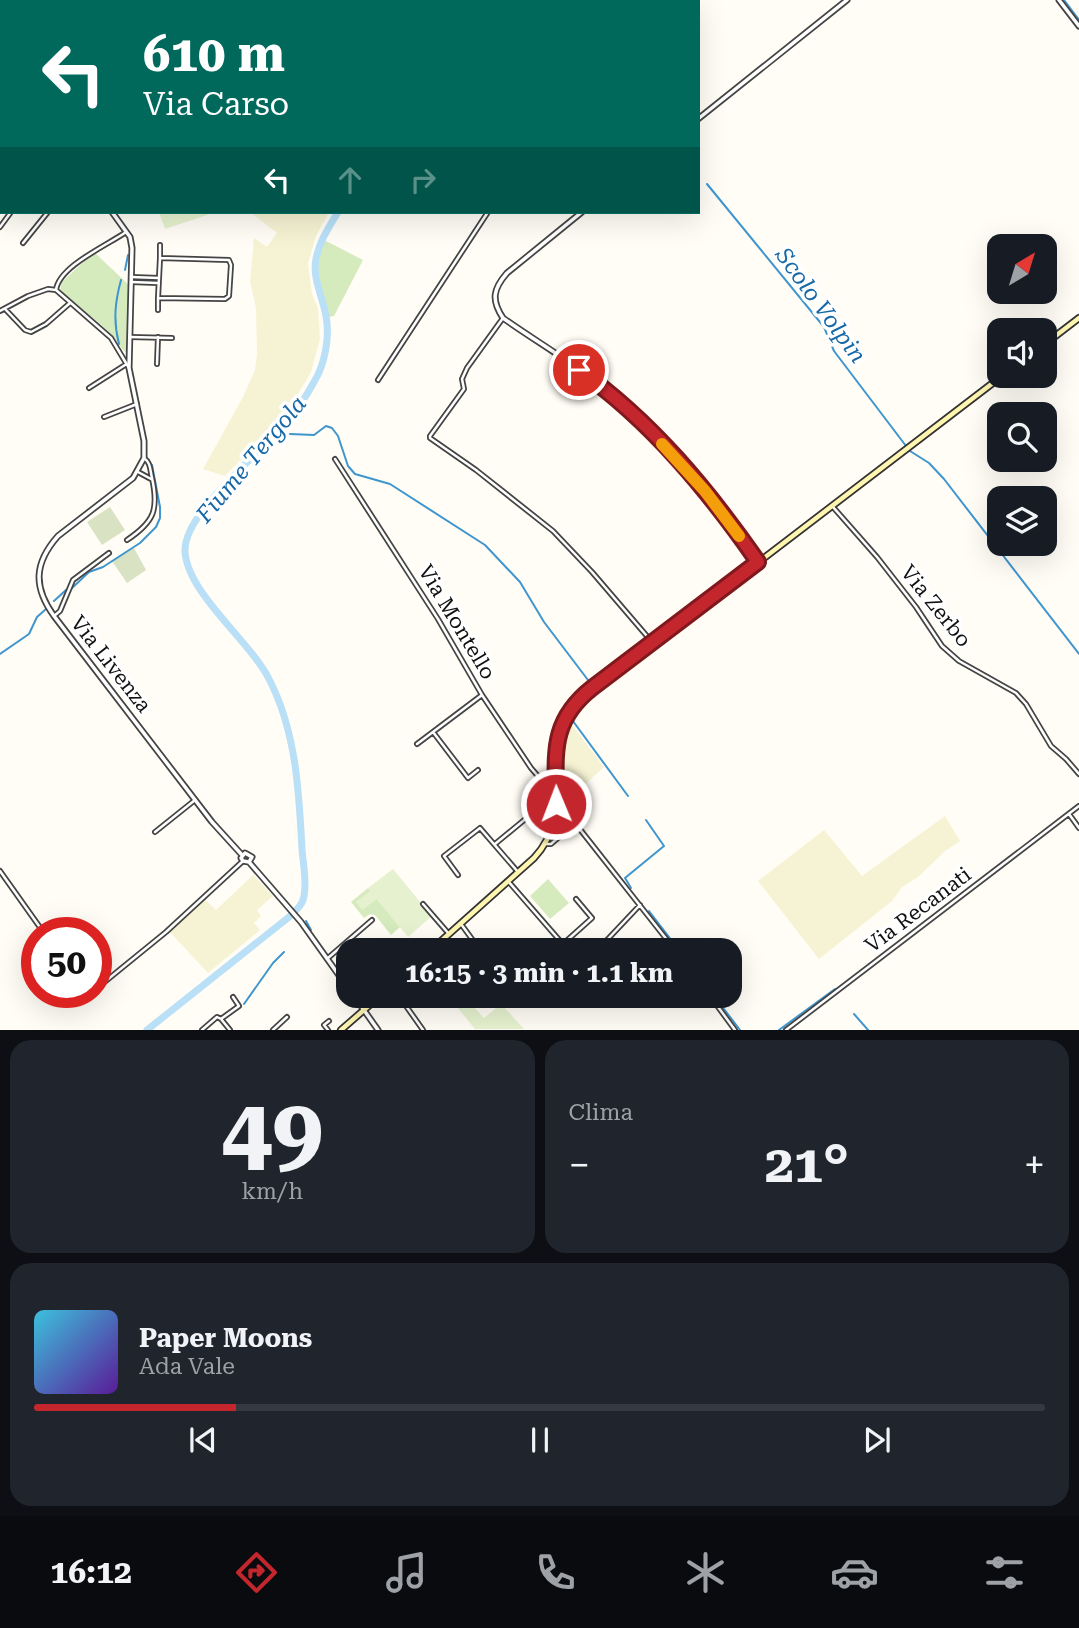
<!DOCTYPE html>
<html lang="it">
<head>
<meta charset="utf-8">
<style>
	:root { --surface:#171b24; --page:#20242c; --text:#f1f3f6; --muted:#9ea1a6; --line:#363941; --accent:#c4262e }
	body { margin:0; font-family:"Roboto Serif",serif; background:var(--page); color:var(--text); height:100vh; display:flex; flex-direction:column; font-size:26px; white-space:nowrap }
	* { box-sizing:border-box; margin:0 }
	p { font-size:23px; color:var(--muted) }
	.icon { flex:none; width:38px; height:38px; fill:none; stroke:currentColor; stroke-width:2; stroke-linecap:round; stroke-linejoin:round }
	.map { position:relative; height:1030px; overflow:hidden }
	.side { display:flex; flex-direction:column; gap:10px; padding:10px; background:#0d0f14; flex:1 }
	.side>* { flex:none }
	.top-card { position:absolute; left:0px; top:0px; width:700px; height:214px; box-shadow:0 7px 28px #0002; background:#00695c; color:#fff; overflow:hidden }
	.needle { width:46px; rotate:38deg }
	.fabs { position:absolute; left:987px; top:234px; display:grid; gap:14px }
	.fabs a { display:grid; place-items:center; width:70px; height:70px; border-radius:14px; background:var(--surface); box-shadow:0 7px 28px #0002; font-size:35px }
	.speed { position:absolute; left:21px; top:917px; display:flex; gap:14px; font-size:35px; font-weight:700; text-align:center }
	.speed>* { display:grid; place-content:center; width:91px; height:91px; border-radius:50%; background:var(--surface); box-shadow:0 7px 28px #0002; line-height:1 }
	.speed .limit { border:10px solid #d22; background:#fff; color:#111 }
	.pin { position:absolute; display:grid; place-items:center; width:60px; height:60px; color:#fff; margin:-30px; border:4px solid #fff; border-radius:50%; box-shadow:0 2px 7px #0007 }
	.me { position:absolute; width:77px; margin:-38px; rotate:359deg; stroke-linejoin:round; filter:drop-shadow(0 0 5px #0008) }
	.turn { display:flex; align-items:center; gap:24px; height:147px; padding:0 28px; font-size:32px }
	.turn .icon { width:91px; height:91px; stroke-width:2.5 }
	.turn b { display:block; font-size:49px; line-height:60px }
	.lanes { display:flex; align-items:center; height:66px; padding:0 28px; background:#0003; justify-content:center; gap:35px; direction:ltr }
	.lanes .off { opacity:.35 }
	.big { font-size:52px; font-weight:700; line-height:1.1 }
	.side .card { flex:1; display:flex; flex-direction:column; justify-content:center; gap:10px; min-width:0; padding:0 24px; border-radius:21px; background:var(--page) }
	.side .dial { align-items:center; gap:0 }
	.dial b { font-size:91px; line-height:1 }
	.song { display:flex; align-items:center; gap:21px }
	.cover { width:84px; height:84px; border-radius:10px; background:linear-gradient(135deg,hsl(190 70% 55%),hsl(270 70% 35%)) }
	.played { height:7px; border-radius:4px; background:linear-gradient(90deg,var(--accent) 20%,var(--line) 20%) }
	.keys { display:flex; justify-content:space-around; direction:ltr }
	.heat { display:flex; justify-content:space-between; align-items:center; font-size:38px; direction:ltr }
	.side .tiles { flex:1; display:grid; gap:10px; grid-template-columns:1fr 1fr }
	.card:last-child { grid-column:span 2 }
	.trip { position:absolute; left:336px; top:938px; width:406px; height:70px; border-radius:21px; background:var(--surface); box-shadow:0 7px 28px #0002; font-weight:700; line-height:70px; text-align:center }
	.tab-bar { display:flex; height:112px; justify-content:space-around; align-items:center; background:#090b0e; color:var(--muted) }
	.tab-bar .icon { width:49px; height:49px }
	.tab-bar .selected { color:var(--accent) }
	.tab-bar b { font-size:32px; color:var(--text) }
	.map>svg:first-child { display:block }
	.farmland { fill:#f6f3d4 }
	.green { fill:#d5ebbd }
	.cemetery { fill:#d9e3c4 }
	.pitch { fill:#e6f2cf }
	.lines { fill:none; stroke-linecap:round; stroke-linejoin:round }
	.stream { stroke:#3f96cf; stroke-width:2 }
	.river { stroke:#b9e0f7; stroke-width:7 }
	.minor-casing { stroke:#444; stroke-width:6 }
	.tertiary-casing { stroke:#444; stroke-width:7 }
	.secondary-casing { stroke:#333; stroke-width:8 }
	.minor { stroke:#fff; stroke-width:2.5 }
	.tertiary { stroke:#fff; stroke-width:3.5 }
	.secondary { stroke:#fff6b0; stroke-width:4.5 }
	.route-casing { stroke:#7f191e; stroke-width:18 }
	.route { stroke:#c4262e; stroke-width:12 }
	.slow { stroke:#f59e0b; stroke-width:12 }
	.labels { text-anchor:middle; stroke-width:7; stroke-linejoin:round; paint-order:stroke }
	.street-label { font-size:21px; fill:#111; stroke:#fff }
	.water-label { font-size:23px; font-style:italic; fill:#1768a6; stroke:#fff }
</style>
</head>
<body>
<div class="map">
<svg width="1079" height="1030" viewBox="0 0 1079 1030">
	<rect width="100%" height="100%" fill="#fffdf5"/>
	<!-- farmland -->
	<path class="farmland" d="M 250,212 L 329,212 L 316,236 L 308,264 L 312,294 L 318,308 L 320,339 L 311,372 L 298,394 L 274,425 L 225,476 L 203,469 L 243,397 L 255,370 L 257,354 L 256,308 L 250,281 L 254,238 L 267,247 L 277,233 Z
		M 569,721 L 604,767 L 566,802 L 562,797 L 561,751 Z
		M 945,816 L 960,841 L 945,851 L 918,877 L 902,887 L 892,901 L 819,959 L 758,881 L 824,830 L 862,876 Z
		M 253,875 L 273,896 L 257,910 L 261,916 L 254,923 L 260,930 L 208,973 L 169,931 L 204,898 L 216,910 Z"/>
	<!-- green -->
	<path class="green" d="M 324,240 L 363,260 L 334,316 L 328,317 C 319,284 313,273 324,240 Z
		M 94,252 L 129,285 L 128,354 C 119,348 117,339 109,332 C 94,317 74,306 60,289 L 62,282 Z
		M 548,879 L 569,903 L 550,919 L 530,896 Z
		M 368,888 L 400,927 L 391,935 L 375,915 L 370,914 L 364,918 L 351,902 Z"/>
	<!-- cemetery -->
	<path class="cemetery" d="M 110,507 L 125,530 L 102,545 L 87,522 Z
		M 134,548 L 146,570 L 127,583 L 112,561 Z"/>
	<!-- pitch -->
	<path class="pitch" d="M 159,212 L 216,212 L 165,229 Z
		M 393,869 L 421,903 L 419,905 L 432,916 L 408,937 L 377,899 L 362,910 L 356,902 L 370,891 L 368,888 Z
		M 448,996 L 464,996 L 484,1018 L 501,1004 L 524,1029 L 475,1029 Z"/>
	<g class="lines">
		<!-- stream -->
		<path class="stream" d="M 1064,0 L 1079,20
			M 707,184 L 824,327 L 834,351 L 906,446
			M 125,270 L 128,255
			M 119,344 C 113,321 115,302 121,280
			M 281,429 L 282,430
			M 290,434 L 314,435 L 326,426 L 332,428 L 338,436 L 348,466 L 355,474 L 390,484 L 485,545 L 520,582 L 544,622 L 591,684 L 565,709
			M 910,451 L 929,463 L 944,479 L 1079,654
			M 72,588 L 89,572 L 103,567 L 140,543 L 156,527 L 160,518 L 160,507 L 152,465
			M 54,601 L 66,590
			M 0,654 L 29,634 L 37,617 L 46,609
			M 570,717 L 628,796
			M 631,888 L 625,878 L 664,846 L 646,820
			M 297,910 L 298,911
			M 649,911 L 679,950
			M 306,921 L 311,930
			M 714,996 L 740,1030
			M 244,1004 L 273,963 L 284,952
			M 854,1014 L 868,1030
			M 779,1030 L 835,989"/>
		<!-- river -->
		<path class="river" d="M 414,2 L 414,0
			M 147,1030 L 289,917 C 295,911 303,905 304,896 C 307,881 303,864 302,849 C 299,791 296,731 269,679 C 250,641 188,594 185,552 C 183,514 255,458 280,429 C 293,415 305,399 314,382 C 325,364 330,337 326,316 C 323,298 312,278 316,259 C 319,242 329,227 338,212"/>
		<!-- minor casing -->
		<g class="minor-casing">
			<path id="minor" d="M 9,1 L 18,2
				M 250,2 L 250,0
				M 0,227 L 11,212
				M 23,243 L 48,212
				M 160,258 L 229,260 L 231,265 L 229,296 L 225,299 L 158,298 Z
				M 160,258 L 160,245
				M 131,277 L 159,278
				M 131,282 L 158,283
				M 56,290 L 111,338 L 129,368
				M 56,290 C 59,266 108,245 126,232
				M 6,310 L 25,330 L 31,332 L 46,324 L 70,303
				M 158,310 L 158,298
				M 0,311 L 28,296 L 48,289 L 56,290
				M 503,318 L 467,368 L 462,379 L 464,389 L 430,436 L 430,438 L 476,470 L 553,531 L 592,572 L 652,642
				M 130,337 L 172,338
				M 157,364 L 158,337
				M 378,380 L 488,212
				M 89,388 L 125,365
				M 104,417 L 137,404
				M 335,459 L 438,619 L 482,695 L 531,768 L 555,796
				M 138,472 L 151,479
				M 833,507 L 877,557 L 916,607 L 942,646 L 959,661 L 1016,693 L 1026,704 L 1051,746 L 1066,759 L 1079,774
				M 127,540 C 154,522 159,510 152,478 C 150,470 151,463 144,458
				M 54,616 L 60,611 L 73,580 L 109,553
				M 433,732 L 468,778 L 478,770
				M 417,744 L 482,695
				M 557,805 L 562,807 L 575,823 L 675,950
				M 1069,814 L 1079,828
				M 155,832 L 195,800
				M 495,844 L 529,816
				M 545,844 L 551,844 L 575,823
				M 0,871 L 44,933
				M 458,875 L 444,856 L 480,828 L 518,872
				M 508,881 L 568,950
				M 423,904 L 449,934
				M 461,924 L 480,950
				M 607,942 L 613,950
				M 563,944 L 592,918 L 576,899
				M 594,950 L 607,940 L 640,905
				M 328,958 L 372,920
				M 96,989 L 166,932 L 243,861
				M 399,996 L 423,1030
				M 710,996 L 735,1030
				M 202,1030 L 217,1017 L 221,1019
				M 230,1030 L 221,1019 L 239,1006 L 233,997
				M 273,1030 L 287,1017
				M 328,1030 L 324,1025 L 329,1021
				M 786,1030 L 1079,806"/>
		</g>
		<!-- tertiary casing -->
		<g class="tertiary-casing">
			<path id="tertiary" d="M 1059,0 L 1079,26
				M 9,2 L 9,0
				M 569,2 L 569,0
				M 0,23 L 2,20
				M 0,111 L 2,113
				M 698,119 L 847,0
				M 0,161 L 2,160
				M 112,212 L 130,237 L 132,248 L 129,368 L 144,441 L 144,458 L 133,478 L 58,536 C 34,563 33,587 54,616 L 212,822 L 242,855
				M 582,212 L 507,273 C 493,289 491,300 503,318 C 534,340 567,359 596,382 C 660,431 713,496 758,562
				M 249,862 L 252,857 L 245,853 L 241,858 L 243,861 L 249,862 L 301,922 L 348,988
				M 354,996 L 378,1030"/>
		</g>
		<!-- secondary casing -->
		<g class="secondary-casing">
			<path id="secondary" d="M 1045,344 L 1079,318
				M 431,950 L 534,858 C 579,810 535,752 577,701 L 1002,376
				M 341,1030 L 380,996"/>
		</g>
		<!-- minor -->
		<use href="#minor" class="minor"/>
		<!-- tertiary -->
		<use href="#tertiary" class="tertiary"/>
		<!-- secondary -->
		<use href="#secondary" class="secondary"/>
	</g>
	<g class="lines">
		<!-- route casing -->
		<g class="route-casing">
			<path id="route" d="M 556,804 C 556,755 549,722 592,688 L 758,562 C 708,490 651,421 579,370"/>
		</g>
		<!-- route -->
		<use href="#route" class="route"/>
		<!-- slow -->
		<path class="slow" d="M 662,444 L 705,491 L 739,536"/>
	</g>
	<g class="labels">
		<!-- street labels -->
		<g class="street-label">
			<text transform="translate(936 606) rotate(51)" y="7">Via Zerbo</text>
			<text transform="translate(457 622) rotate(59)" y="7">Via Montello</text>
			<text transform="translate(111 664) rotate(52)" y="7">Via Livenza</text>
			<text transform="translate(918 910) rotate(-37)" y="7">Via Recanati</text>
		</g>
		<!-- water labels -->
		<g class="water-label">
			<text transform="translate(821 305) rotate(54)" y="8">Scolo Volpin</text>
			<text transform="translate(251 459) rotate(-50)" y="8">Fiume Tergola</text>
		</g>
	</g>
</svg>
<div class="fabs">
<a><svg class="needle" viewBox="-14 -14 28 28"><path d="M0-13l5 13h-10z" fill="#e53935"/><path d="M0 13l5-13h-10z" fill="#9ea1a6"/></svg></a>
<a><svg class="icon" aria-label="sound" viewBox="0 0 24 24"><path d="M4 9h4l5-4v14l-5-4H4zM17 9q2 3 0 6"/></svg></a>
<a><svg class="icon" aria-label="search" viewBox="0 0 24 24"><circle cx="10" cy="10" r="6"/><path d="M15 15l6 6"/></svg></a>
<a><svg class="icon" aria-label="layers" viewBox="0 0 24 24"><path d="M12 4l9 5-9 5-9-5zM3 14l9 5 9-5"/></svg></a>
</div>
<div class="speed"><div class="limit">50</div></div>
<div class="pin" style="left:579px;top:370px;background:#d93025"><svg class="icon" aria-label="arrive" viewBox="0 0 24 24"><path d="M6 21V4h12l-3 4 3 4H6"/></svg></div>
<svg class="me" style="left:556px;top:804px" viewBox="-20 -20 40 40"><circle r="17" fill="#c4262e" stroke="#fff" stroke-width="3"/><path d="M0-11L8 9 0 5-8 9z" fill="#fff"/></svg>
<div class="trip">16:15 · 3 min · 1.1 km</div>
<div class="top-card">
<div class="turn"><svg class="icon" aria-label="left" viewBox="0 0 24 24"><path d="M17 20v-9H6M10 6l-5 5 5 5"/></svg><div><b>610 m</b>Via Carso</div></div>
<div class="lanes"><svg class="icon" aria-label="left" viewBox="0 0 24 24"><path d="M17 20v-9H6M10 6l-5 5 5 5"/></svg><svg class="icon off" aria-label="ahead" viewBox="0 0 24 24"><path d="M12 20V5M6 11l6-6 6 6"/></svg><svg class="icon off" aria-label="right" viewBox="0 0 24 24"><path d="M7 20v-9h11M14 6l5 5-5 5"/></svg></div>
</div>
</div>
<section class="side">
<div class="tiles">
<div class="card dial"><b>49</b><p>km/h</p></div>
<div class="card"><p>Clima</p>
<div class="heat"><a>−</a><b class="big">21°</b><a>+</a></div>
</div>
<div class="card">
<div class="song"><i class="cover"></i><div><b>Paper Moons</b><p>Ada Vale</p></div></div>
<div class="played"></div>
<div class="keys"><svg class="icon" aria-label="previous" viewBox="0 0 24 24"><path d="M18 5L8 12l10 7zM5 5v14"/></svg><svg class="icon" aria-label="pause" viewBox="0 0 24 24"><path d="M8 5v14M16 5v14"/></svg><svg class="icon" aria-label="next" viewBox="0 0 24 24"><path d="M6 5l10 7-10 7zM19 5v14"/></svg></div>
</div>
</div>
</section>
<nav class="tab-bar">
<b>16:12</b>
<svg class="icon selected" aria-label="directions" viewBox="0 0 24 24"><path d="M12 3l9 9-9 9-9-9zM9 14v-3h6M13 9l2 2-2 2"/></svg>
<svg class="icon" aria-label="music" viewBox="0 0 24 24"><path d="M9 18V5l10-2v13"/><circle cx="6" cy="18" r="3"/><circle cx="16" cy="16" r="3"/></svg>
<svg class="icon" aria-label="phone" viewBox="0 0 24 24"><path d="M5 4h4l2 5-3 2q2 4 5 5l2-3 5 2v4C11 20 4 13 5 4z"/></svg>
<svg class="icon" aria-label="climate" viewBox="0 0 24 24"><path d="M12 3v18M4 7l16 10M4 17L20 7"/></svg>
<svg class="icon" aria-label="car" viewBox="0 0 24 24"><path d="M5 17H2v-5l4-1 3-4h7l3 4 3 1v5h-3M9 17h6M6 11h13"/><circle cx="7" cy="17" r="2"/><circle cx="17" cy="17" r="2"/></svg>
<svg class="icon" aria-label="filters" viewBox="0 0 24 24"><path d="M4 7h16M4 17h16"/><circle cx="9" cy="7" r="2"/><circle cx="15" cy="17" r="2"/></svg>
</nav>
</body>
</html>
